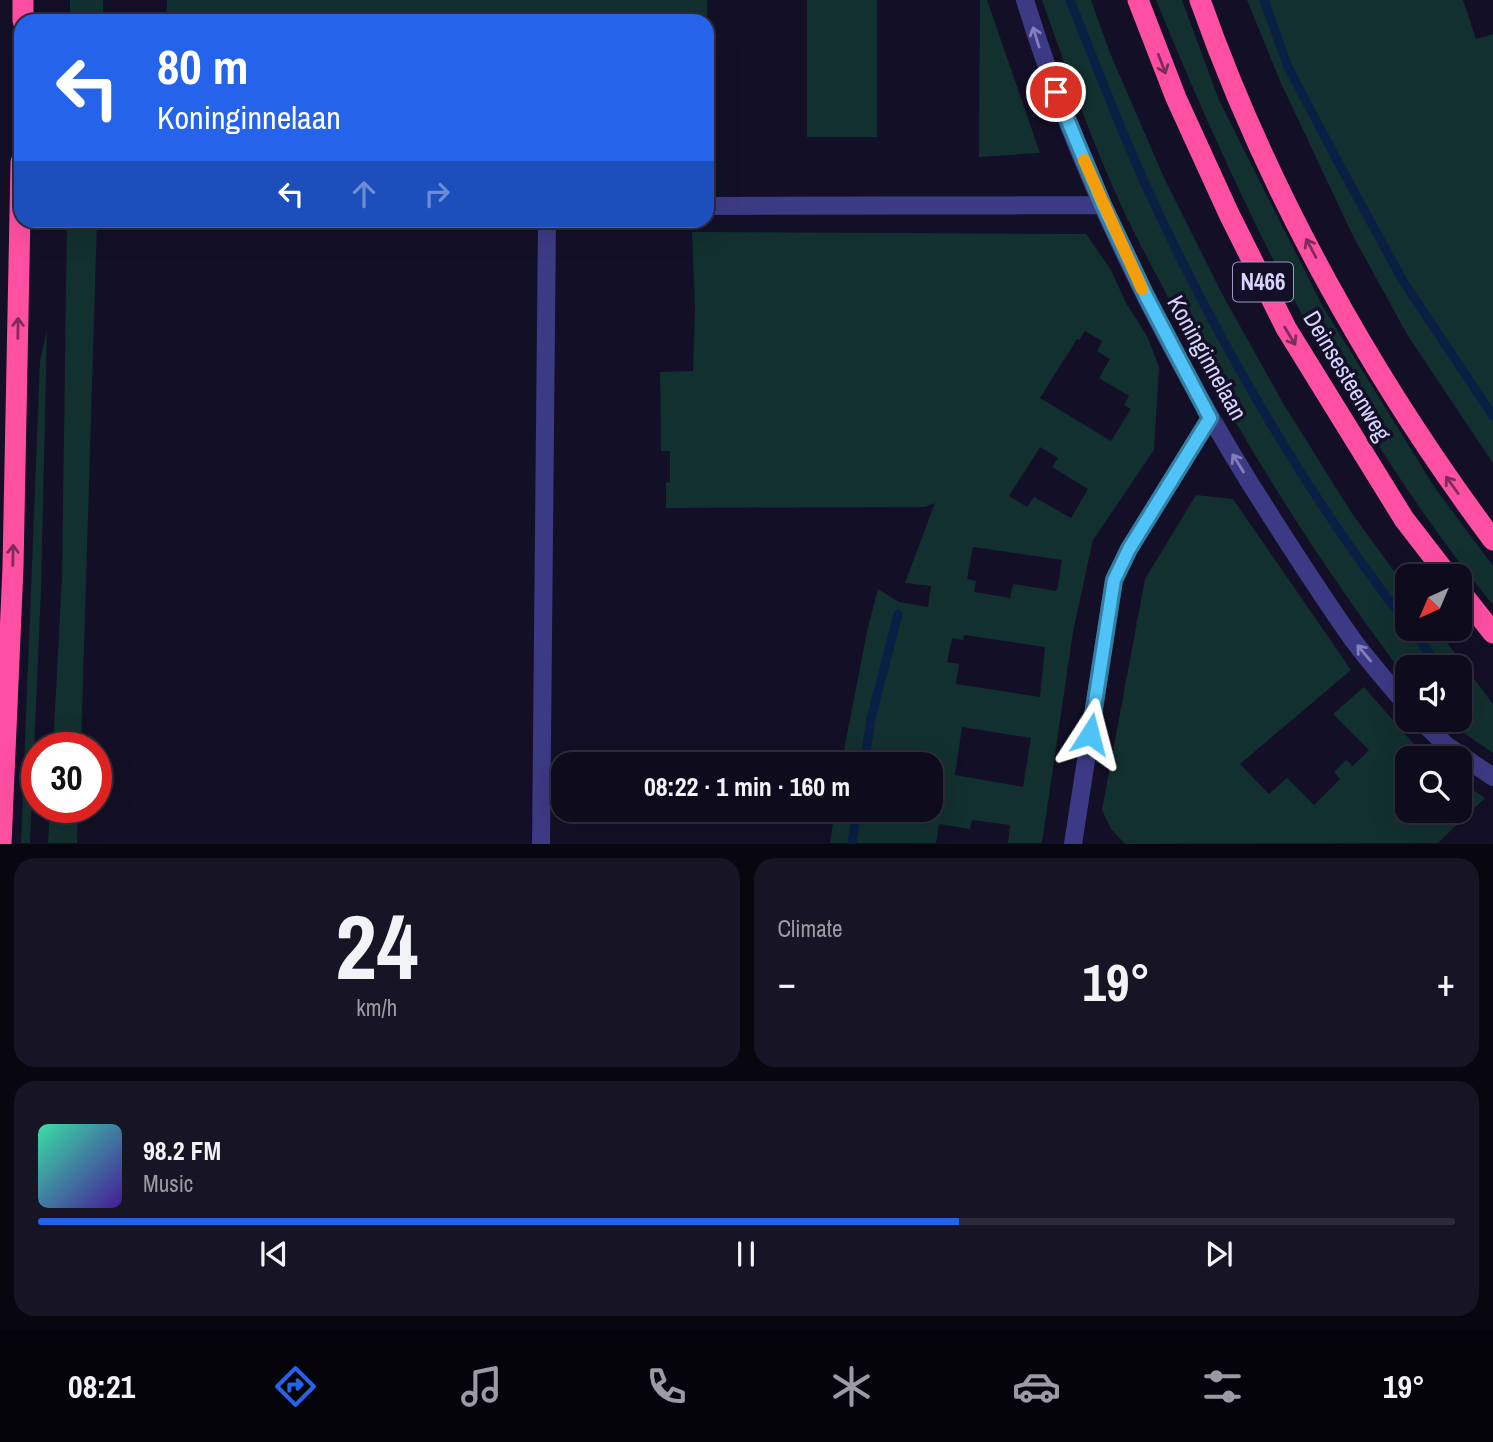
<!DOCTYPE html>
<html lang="en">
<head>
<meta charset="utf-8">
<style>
	:root { --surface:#0e0b1c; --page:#171425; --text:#f1f3f6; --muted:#9b9ba3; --line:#2e2b3b; --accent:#2563eb }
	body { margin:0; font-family:"Archivo Narrow",sans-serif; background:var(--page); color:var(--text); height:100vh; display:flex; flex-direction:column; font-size:26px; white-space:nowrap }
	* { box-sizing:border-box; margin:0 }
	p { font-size:23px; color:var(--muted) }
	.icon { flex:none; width:38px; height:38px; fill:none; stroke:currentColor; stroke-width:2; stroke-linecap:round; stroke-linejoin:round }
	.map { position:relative; height:844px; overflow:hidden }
	.details { display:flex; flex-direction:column; gap:14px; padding:14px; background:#08060f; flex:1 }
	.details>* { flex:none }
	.guide { position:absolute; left:14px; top:14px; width:700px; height:214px; border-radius:21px; box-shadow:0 7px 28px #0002,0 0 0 2px var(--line); background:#2563eb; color:#fff; overflow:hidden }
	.needle { width:46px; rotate:224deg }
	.buttons { position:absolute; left:1395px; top:564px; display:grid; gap:14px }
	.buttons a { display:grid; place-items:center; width:77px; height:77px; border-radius:14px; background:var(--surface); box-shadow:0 7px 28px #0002,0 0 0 2px var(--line); font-size:35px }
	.speed { position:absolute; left:21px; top:732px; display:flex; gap:14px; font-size:35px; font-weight:700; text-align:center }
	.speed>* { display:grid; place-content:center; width:91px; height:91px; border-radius:50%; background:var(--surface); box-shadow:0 7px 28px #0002,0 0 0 2px var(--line); line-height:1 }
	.speed .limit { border:10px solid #d22; background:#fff; color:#111 }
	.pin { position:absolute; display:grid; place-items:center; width:60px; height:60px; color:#fff; margin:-30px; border:4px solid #fff; border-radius:50%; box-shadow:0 2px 7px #0007 }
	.me { position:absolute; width:77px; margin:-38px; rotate:9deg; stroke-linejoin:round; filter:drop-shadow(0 0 5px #0008) }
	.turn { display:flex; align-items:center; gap:24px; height:147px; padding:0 28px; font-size:32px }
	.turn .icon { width:91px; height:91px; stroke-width:2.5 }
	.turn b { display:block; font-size:49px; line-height:60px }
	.lanes { display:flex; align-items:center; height:66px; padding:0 28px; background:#0003; justify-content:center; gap:35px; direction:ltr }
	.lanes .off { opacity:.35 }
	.big { font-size:52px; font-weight:700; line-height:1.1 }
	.details .card { flex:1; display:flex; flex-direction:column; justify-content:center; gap:10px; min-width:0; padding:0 24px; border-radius:21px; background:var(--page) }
	.details .dial { align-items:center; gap:0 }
	.dial b { font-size:91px; line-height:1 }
	.song { display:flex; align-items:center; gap:21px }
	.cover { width:84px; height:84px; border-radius:10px; background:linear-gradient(135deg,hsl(160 70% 55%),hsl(260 70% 35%)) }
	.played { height:7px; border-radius:4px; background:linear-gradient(90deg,var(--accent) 65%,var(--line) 65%) }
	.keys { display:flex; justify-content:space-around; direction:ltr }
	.heat { display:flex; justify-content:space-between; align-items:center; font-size:38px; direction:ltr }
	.details .tiles { flex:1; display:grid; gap:14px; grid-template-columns:1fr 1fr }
	.card:last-child { grid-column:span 2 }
	.trip { position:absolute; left:551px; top:752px; width:392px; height:70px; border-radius:21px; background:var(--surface); box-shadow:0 7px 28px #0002,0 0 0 2px var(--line); font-weight:700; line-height:70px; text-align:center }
	.dock { display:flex; height:112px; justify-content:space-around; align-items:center; background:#06040b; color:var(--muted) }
	.dock .icon { width:49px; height:49px }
	.dock .selected { color:var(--accent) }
	.dock b { font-size:32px; color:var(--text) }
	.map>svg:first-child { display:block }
	.green { fill:#12302f; fill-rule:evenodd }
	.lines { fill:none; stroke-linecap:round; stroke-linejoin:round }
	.stream { stroke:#0a1f44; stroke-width:9 }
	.street { stroke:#3d3a85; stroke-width:18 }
	.highway { stroke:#ff4fa3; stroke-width:21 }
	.oneway { stroke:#837fbc }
	.oneway2 { stroke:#7d2c5e }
	.route-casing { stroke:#337fa1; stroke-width:18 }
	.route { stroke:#4fc3f7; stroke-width:12 }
	.slow { stroke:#f59e0b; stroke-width:12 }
	.labels { text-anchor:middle; stroke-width:7; stroke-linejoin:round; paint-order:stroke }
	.shield { fill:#130f26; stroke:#9e99be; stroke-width:2 }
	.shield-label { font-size:23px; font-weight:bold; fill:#d9d4ff }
	.street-label { font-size:24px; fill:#d9d4ff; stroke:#130f26 }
</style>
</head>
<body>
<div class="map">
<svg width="1493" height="844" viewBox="0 0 1493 844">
	<rect width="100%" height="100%" fill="#130f26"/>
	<!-- green -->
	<path class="green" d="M 70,0 L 103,0 L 103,21 L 70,21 Z
		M 167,0 L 707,0 L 707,21 L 191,21 L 166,20 Z
		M 807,0 L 877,0 L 877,137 L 807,137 Z
		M 980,0 L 987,0 L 1040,153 L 979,157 Z
		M 1042,0 L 1091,0 L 1110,53 L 1165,180 L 1221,292 L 1283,403 L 1351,512 L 1407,589 L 1407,628 L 1436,628 L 1493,704 L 1493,753 L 1443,719 L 1460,719 L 1460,667 L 1407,667 L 1407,679 C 1315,558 1234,429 1166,293 C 1150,263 1134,234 1120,203 C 1090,137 1066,68 1042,0 Z
		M 1156,0 L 1182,0 L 1219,100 L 1323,307 L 1435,488 L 1493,566 L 1493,605 C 1347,426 1243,213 1156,0 Z
		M 1247,0 L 1463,0 L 1476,39 L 1493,34 L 1493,463 L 1408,336 L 1353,236 L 1280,81 Z
		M 67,221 L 97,221 L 81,747 L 53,747 L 62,577 Z
		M 692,232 L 1086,234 L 1111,270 L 1126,303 L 1147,336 L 1159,367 L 1154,450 L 1093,540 L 1073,632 L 1042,843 L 1008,843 L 1010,825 L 972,820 L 970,829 L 939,824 L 936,843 L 830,843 L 835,810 L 931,810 L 931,765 L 841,765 L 868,627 L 878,589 L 899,602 L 928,607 L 931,586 L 905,583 L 935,503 L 925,507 L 666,508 L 666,483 L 670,482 L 670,451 L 661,451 L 660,372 L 693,371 L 695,308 ZM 1085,331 L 1102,341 L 1097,351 L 1110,359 L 1099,378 L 1129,396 L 1124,405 L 1131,409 L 1111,441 L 1040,398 L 1077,339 L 1079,340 ZM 1040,447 L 1058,458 L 1052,467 L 1088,489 L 1071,518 L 1034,497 L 1027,507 L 1009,496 ZM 973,547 L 1062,560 L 1057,591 L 1013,584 L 1010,598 L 974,592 L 976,581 L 967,579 ZM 964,635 L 1045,647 L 1040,697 L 956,684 L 959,664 L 947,662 L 952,638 L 963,640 ZM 962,727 L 1031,738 L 1023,787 L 955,775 Z
		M 47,330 L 41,590 L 30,843 L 21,843 L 40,361 Z
		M 1196,495 L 1233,499 L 1351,670 L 1240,764 L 1269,794 L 1287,778 L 1314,805 L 1340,779 L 1334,772 L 1346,760 L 1353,766 L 1369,750 L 1333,714 L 1364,687 L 1426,758 L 1407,758 L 1407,810 L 1460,810 L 1460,781 L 1485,798 L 1438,843 L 1125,844 L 1111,829 L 1102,810 L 1145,579 Z
		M 50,807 L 78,807 L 77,843 L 48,843 Z"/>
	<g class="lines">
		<!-- stream -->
		<path class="stream" d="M 1070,0 C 1094,59 1116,119 1142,177 C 1212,332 1303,490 1407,624
			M 1264,0 L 1288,67 L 1338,162 L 1403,281 L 1493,416
			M 1410,628 L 1440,667
			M 1460,692 L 1468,703
			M 864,765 L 871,719 L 898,614
			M 852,844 L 857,810"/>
		<!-- street -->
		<path class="street" d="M 1025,0 C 1077,169 1156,330 1248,480 C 1282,534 1316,588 1353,640 C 1370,663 1389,684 1407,706
			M 707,206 L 1103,205
			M 1419,719 L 1446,745 L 1493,777
			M 541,844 L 547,220
			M 1073,844 L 1114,580 L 1129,549 L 1210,418"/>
		<!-- highway -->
		<path class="highway" d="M 1138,0 L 1176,98 L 1229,214 L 1286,328 L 1404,519 L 1448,576
			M 1200,0 C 1267,190 1372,378 1493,540
			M 23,21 L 23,0
			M 1460,591 L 1493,633
			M 1,844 L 13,567 L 21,162"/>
	</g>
	<!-- one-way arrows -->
	<defs><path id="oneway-shaft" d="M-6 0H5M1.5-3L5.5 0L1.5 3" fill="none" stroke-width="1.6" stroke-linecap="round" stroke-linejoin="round" transform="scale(1.75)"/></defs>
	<g class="oneway">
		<use href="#oneway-shaft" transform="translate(1036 37) rotate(-107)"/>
		<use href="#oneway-shaft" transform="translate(1238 463) rotate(-122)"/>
		<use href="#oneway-shaft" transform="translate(1364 653) rotate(-130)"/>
	</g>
	<g class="oneway2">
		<use href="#oneway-shaft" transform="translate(1162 64) rotate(69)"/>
		<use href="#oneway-shaft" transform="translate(1311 248) rotate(-118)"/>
		<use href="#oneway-shaft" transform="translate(18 328) rotate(-89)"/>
		<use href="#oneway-shaft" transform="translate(1290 336) rotate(59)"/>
		<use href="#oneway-shaft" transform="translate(1452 485) rotate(-126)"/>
		<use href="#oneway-shaft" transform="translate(13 555) rotate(-89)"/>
	</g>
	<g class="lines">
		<!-- route casing -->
		<g class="route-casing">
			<path id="route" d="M 1056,92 L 1103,205 L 1146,296 L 1210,418 L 1129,549 L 1114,580 L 1090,734"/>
		</g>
		<!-- route -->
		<use href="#route" class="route"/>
		<!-- slow -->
		<path class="slow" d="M 1084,160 L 1142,289"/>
	</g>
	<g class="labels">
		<!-- shield labels -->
		<rect class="shield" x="1233" y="262.5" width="60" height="39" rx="5"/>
		<g class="shield-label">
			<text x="1263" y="290">N466</text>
		</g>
		<!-- street labels -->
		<g class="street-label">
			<text transform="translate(1207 358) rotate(61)" y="8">Koninginnelaan</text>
			<text transform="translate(1347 376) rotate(59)" y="8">Deinsesteenweg</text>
		</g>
	</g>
</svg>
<div class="buttons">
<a><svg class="needle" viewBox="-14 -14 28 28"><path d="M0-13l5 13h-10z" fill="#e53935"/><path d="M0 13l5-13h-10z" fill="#9b9ba3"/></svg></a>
<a><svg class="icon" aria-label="sound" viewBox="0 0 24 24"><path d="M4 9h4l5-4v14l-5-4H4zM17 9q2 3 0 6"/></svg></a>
<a><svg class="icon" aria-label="search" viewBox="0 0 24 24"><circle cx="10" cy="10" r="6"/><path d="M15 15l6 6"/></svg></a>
</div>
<div class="speed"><div class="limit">30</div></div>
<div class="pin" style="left:1056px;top:92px;background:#d93025"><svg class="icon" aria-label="arrive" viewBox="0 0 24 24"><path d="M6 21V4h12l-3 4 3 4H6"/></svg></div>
<svg class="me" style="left:1090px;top:734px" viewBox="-20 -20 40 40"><path d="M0-17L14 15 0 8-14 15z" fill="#4fc3f7" stroke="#fff" stroke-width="4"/></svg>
<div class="trip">08:22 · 1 min · 160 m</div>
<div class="guide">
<div class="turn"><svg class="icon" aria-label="left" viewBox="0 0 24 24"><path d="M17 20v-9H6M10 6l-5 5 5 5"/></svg><div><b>80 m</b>Koninginnelaan</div></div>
<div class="lanes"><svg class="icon" aria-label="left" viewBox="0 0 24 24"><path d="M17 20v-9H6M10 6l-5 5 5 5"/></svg><svg class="icon off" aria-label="ahead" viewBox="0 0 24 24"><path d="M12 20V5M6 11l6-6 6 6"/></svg><svg class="icon off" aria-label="right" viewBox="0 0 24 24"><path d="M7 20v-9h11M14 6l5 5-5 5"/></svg></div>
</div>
</div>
<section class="details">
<div class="tiles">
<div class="card dial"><b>24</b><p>km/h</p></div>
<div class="card"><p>Climate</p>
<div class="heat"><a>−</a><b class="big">19°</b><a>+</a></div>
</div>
<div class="card">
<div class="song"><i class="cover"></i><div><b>98.2 FM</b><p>Music</p></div></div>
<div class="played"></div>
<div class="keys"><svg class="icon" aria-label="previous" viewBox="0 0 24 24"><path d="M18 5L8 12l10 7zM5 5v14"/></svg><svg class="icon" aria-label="pause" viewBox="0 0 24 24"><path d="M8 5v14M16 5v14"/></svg><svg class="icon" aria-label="next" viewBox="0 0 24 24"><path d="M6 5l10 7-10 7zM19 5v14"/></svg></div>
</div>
</div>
</section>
<nav class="dock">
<b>08:21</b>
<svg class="icon selected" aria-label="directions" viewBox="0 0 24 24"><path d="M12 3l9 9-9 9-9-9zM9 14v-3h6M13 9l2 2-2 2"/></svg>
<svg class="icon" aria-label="music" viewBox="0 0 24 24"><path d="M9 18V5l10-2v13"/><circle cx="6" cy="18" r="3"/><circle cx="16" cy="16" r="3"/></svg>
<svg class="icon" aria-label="phone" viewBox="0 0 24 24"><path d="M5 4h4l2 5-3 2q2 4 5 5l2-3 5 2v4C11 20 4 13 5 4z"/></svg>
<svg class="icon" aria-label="climate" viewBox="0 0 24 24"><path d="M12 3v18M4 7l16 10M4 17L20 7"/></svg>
<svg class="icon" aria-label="car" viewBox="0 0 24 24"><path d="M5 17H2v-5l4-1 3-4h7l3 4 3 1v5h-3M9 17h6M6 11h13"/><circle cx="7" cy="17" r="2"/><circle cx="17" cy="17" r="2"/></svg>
<svg class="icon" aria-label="filters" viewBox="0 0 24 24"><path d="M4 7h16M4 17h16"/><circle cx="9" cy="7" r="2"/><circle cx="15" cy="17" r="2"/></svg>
<b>19°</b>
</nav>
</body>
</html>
